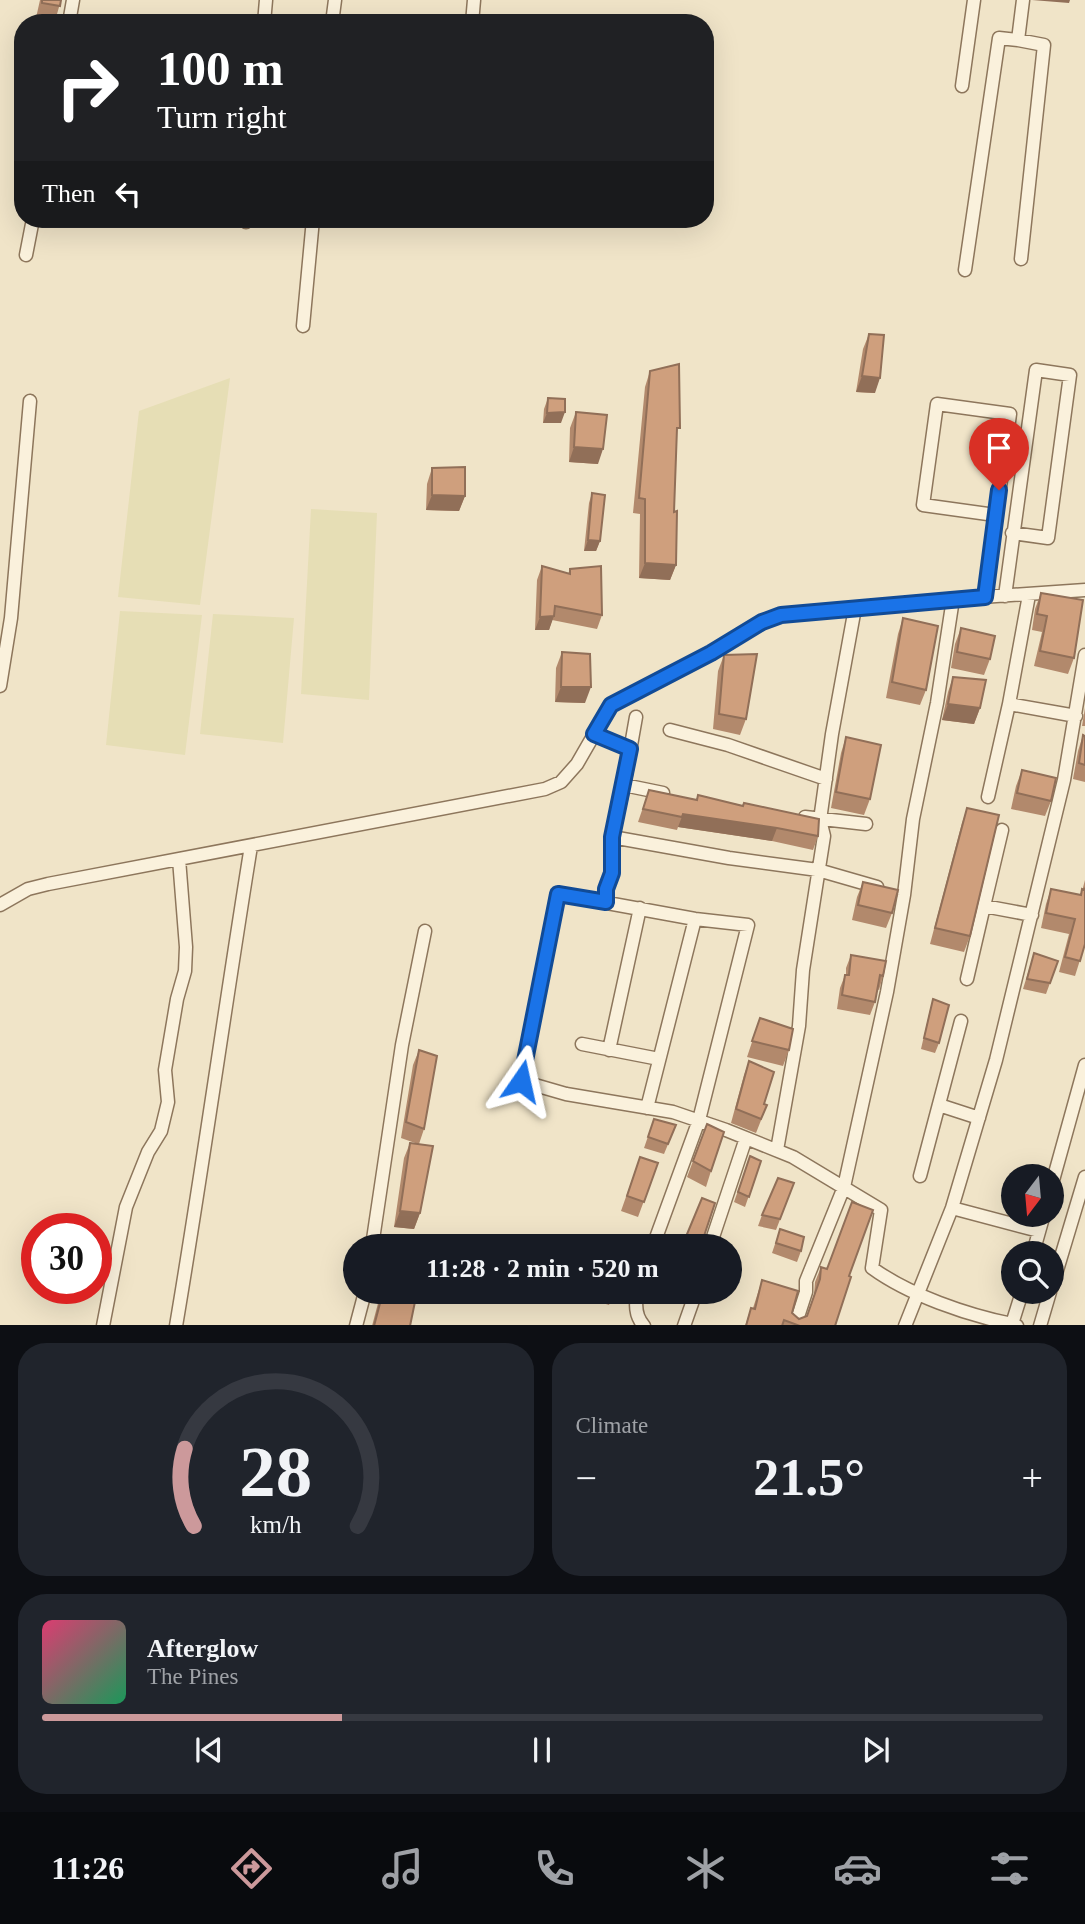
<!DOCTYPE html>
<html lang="en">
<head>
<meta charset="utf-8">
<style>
	:root { --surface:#171b24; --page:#20242c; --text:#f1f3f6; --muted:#9ea1a6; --line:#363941; --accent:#cc999b }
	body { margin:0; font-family:Georgia,serif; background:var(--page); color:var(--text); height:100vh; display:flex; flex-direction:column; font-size:26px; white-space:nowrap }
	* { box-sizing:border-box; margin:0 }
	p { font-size:23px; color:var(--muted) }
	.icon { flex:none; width:38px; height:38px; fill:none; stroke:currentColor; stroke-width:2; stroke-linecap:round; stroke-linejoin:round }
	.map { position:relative; height:1325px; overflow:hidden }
	.sheet { display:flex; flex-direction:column; gap:18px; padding:18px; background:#0d0f14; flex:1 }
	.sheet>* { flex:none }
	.banner { position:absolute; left:14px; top:14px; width:700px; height:214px; border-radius:28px; box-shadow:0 7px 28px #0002; background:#202124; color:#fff; overflow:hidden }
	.needle { width:46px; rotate:196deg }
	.buttons { position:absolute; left:1001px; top:1164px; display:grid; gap:14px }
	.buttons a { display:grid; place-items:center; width:63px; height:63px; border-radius:50%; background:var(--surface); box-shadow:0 7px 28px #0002; font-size:35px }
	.speed { position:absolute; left:21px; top:1213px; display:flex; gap:14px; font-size:35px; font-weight:700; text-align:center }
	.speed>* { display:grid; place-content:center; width:91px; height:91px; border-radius:50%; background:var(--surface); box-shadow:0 7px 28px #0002; line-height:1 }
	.speed .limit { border:10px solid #d22; background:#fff; color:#111 }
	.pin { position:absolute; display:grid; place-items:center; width:60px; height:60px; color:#fff; margin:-72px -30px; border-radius:50% 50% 50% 0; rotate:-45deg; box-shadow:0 0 7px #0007 }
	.pin .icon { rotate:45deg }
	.me { position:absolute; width:77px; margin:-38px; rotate:11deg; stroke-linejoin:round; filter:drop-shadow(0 0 5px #0008) }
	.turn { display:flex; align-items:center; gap:24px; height:147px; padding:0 28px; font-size:32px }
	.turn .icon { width:91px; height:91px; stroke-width:2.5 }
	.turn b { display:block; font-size:49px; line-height:60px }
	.then { display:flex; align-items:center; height:66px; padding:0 28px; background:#0003; gap:14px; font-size:26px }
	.big { font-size:52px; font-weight:700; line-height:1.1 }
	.sheet .card { flex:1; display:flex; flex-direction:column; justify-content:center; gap:10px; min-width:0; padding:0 24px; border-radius:28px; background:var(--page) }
	.sheet .dial { align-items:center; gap:0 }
	.dial svg { height:182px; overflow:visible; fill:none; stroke:var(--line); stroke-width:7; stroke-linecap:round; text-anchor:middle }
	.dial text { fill:var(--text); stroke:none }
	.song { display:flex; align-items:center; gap:21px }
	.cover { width:84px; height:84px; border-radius:10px; background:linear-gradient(135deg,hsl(340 70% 55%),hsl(150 70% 35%)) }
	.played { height:7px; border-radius:4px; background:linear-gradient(90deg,var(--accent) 30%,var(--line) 30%) }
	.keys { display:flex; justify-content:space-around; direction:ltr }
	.heat { display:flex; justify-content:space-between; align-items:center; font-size:38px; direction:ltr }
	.sheet .tiles { flex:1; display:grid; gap:18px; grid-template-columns:1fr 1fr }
	.card:last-child { grid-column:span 2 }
	.trip { position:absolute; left:343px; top:1234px; width:399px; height:70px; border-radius:35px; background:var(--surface); box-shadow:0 7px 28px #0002; font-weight:700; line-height:70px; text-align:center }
	.dock { display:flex; height:112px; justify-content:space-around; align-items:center; background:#090b0e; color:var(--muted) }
	.dock .icon { width:49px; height:49px }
	.dock .current { color:var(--accent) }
	.dock b { font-size:32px; color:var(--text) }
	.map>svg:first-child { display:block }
	.farmland { fill:#e6deb5 }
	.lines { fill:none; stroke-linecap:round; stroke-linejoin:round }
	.street-casing { stroke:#8d765c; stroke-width:15 }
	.street { stroke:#faf1dc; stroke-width:12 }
	.wall { fill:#b2896c }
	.shaded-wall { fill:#916f58 }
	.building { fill:#cf9f7d; stroke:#916f58; stroke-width:2 }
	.route-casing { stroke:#114b97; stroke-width:18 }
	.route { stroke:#1a73e8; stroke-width:12 }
</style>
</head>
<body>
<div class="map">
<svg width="1085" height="1326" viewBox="0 0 1085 1326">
	<rect width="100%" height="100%" fill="#f0e4c8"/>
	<!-- farmland -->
	<path class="farmland" d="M 230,378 L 200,605 L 118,597 L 139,411 Z
		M 311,509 L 377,513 L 369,700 L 301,694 Z
		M 120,611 L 202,615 L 185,755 L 106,745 Z
		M 213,614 L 294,618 L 283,743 L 200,734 Z"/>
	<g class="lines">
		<!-- street casing -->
		<g class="street-casing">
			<path id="street" d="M 69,23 L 73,0
				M 264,23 L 266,0
				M 332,23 L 335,0
				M 472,23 L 474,0
				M 962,86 L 974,0
				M 246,222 L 246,219
				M 26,255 L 33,219
				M 1021,259 L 1044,45 L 1018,40 L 1023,0
				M 965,270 L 999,38 L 1018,40
				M 303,326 L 313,219
				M 1029,595 L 1009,704 L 1076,716
				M 1005,596 L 1036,370 L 1070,375 L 1048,538 L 1012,533
				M 985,597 L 1010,414 L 937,404 L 923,505 L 995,515
				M 0,686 L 11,618 L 30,401
				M 670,730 L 728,745 L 826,779
				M 594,734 L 630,749
				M 624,785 L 636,717
				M 663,793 L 624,785 L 612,837 L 729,858 L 818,870 L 877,887
				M 988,797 L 1009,704
				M 805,817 L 866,824
				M 606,902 L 606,889 L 612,873 L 612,837
				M 0,905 L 28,889 L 48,884 L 545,789 L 561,782 L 577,764 L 611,705 L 711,653 L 762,622 L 781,615 L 953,599 L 1085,590
				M 984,906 L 1002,830
				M 967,979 L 984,906 L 1032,915
				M 582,1044 L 659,1059
				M 609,1050 L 640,908
				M 939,1105 L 979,1118
				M 647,1108 L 695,919
				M 777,1150 L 799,1026 L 803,970 L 824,836 L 820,820 L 832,734 L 855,608
				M 920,1176 L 961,1021
				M 1052,1184 L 1085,1065
				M 952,1208 L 1039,1231
				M 372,1246 L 402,1045 L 425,931
				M 653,1246 L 699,1120 L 748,925 L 695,919 L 558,894 L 521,1081 L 566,1094 L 673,1112 L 726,1130 L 793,1157 L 881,1210 L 872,1268 C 909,1295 967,1315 1012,1324
				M 710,1246 L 746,1138
				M 1033,1253 L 1044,1214
				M 1052,1287 L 1085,1177
				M 638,1292 C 635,1303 635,1316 644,1326
				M 103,1326 L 126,1207 L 148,1152 L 161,1131 L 168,1102 L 165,1070 L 177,999 L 185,971 L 186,947 L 179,859
				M 176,1326 C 203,1166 225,1006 251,846
				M 356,1326 L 365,1292
				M 684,1326 L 696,1292
				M 795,1326 L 806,1292 L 806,1281 L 844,1187 L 887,992 L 904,895 L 913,819 L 937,703 L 953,599
				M 905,1326 L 952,1208 L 996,1060 L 1064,780 L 1085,655
				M 1017,1326 L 1012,1324 L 1022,1292
				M 1040,1326 L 1050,1292"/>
		</g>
		<!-- street -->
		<use href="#street" class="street"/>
	</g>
	<!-- wall -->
	<path class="wall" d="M 40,0 L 61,0 L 55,21 L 36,18 Z
		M 23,41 L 23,71 L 18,70 Z
		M 869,334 L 875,393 L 856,392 L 863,349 Z
		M 650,371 L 677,436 L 674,512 L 676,565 L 670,580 L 639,578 L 640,514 L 633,513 L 645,387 Z
		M 548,398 L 561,423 L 543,423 L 544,409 Z
		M 576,412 L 598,464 L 569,462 L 570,428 Z
		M 432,468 L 465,496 L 459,511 L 426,510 L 427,484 Z
		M 592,493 L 600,541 L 596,551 L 584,551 L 589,503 Z
		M 542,566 L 568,574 L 570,569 L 602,615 L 597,629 L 552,620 L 549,630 L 535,630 L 537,580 Z
		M 1041,593 L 1074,658 L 1068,674 L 1034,666 L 1042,632 L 1032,630 L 1035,609 Z
		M 903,618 L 926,690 L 920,705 L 886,698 L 898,634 Z
		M 961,628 L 990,659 L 984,675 L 951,668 L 955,644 Z
		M 562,652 L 585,703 L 555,702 L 556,668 Z
		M 724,655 L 746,719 L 740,735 L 713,729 L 718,671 Z
		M 953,677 L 980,708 L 974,724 L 942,720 L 948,692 Z
		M 1085,708 L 1085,726 L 1082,726 Z
		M 1083,735 L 1085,736 L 1085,782 L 1073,779 L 1078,751 Z
		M 846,737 L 870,799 L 864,815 L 831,808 L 841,753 Z
		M 1022,770 L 1051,801 L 1045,816 L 1011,809 L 1016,786 Z
		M 649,790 L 818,836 L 813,850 L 772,841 L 678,827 L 677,830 L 638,822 Z
		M 967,808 L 970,936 L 964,952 L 930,944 L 962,823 Z
		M 1085,880 L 1085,944 L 1075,976 L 1059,972 L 1069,934 L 1041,928 L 1046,904 L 1051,889 L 1081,895 Z
		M 863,882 L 892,913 L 886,928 L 852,920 L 857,897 Z
		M 1034,953 L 1058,961 L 1046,994 L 1023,989 Z
		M 851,955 L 883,976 L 879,990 L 877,989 L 875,1002 L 870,1015 L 837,1009 L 840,988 L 845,975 L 846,975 L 846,968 Z
		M 933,999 L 939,1043 L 935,1053 L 921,1049 L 930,1010 Z
		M 760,1018 L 789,1050 L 783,1066 L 747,1057 Z
		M 419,1050 L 424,1129 L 419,1144 L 420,1213 L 414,1229 L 394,1227 L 404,1158 L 410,1143 L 418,1144 L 401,1138 L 413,1065 Z
		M 749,1061 L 764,1104 L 767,1105 L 756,1133 L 731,1123 L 744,1075 Z
		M 654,1119 L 676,1125 L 664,1154 L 644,1148 Z
		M 707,1124 L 711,1171 L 706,1187 L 687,1177 Z
		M 750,1156 L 761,1161 L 745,1207 L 734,1202 Z
		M 640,1157 L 658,1163 L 638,1217 L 621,1211 Z
		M 794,1183 L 776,1230 L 758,1226 L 762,1215 Z
		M 702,1198 L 700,1246 L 683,1246 Z
		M 780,1229 L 801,1251 L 797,1262 L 772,1253 Z
		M 821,1267 L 849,1276 L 835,1326 L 745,1326 L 751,1308 L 753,1308 L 762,1280 L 799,1319 L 807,1316 L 814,1295 L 815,1282 Z
		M 381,1292 L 417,1292 L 410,1326 L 372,1326 Z
		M 596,1292 L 614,1292 L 609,1305 L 593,1300 Z"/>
	<!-- shaded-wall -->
	<path class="shaded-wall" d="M 1032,0 L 1070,0 L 1069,3 Z
		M 862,376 L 880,378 L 875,393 L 856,392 Z
		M 565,412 L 561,423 L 543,423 L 547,413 Z
		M 574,447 L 603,449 L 598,464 L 569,462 Z
		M 432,495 L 465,496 L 459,511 L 426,510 Z
		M 588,540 L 600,541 L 596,551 L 584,551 Z
		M 645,563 L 676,565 L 670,580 L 639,578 Z
		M 554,616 L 549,630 L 535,630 L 540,617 Z
		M 561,687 L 591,687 L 585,703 L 555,702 Z
		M 948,704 L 980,708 L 974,724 L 942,720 Z
		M 683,814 L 777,828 L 772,841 L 678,827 Z
		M 400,1211 L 420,1213 L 414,1229 L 394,1227 Z"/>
	<!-- building -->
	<path class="building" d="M 42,0 L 61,0 L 60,6 L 42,3 Z
		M 29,19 L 50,23 L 29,23 Z
		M 869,334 L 884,335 L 880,378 L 862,376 Z
		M 679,364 L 680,428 L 677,428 L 674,512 L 677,511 L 676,565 L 645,563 L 645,499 L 639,498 L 650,371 Z
		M 548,398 L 565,399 L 565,412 L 547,413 Z
		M 576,412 L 607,415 L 603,449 L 574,447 Z
		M 465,467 L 465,496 L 432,495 L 432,468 Z
		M 592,493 L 605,495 L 600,541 L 588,540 Z
		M 542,566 L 570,574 L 570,569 L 601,566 L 602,615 L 555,606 L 554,616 L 540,617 Z
		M 1041,593 L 1083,600 L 1074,658 L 1040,651 L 1047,616 L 1037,614 Z
		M 903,618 L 938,626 L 926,690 L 892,682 Z
		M 961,628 L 995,636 L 990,659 L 957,652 Z
		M 562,652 L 590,654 L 591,687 L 561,687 Z
		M 757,654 L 746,719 L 719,714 L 724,655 Z
		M 953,677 L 986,680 L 980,708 L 948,704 Z
		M 1083,735 L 1085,736 L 1085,765 L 1079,763 Z
		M 846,737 L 881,745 L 870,799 L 836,792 Z
		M 1022,770 L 1056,778 L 1051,801 L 1017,793 Z
		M 649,790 L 697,800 L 698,795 L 743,806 L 744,803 L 819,819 L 818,836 L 777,828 L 683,814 L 682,817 L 643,809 Z
		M 967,808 L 999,815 L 970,936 L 935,928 Z
		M 863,882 L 898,890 L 892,913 L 858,905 Z
		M 1085,888 L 1085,944 L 1080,961 L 1065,957 L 1075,919 L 1046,913 L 1051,889 L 1081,895 L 1082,889 L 1084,890 Z
		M 1034,953 L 1058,961 L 1050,983 L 1027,979 Z
		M 851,955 L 886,961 L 883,976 L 880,975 L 875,1002 L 842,995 L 845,975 L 849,975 Z
		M 933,999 L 949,1005 L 939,1043 L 924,1038 Z
		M 760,1018 L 793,1029 L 789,1050 L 752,1041 Z
		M 419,1050 L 437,1056 L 424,1129 L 406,1122 Z
		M 749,1061 L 774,1072 L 764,1104 L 767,1105 L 761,1119 L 736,1109 Z
		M 654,1119 L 676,1125 L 668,1144 L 648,1137 Z
		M 707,1124 L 724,1132 L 711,1171 L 693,1161 Z
		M 410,1143 L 433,1146 L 420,1213 L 400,1211 Z
		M 750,1156 L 761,1161 L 749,1197 L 738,1192 Z
		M 640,1157 L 658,1163 L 644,1202 L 627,1196 Z
		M 778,1178 L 794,1183 L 780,1219 L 762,1215 Z
		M 702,1198 L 715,1203 L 701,1245 L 685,1239 Z
		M 852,1202 L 873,1210 L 849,1276 L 851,1277 L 835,1326 L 800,1326 L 784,1320 L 782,1326 L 746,1326 L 751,1308 L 755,1309 L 762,1280 L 798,1291 L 792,1313 L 799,1319 L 807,1316 L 820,1279 L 821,1267 L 827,1269 Z
		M 780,1229 L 804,1237 L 801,1251 L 776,1243 Z
		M 396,1244 L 418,1246 L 395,1246 Z
		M 383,1292 L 417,1292 L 410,1326 L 374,1326 Z
		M 603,1292 L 614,1292 L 613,1295 Z"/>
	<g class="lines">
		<!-- route casing -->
		<g class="route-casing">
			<path id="route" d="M 521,1081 L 558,894 L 606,902 L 606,889 L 612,873 L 612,837 L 630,749 L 594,734 L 611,705 L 711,653 L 762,622 L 781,615 L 985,597 L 999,490"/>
		</g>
		<!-- route -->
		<use href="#route" class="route"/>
	</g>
</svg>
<div class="buttons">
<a><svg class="needle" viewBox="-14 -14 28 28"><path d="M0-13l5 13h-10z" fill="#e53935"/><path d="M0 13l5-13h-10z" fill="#9ea1a6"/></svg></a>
<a><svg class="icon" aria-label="search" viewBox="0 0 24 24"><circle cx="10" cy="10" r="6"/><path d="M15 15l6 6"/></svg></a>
</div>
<div class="speed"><div class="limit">30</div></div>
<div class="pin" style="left:999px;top:490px;background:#d93025"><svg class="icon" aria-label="arrive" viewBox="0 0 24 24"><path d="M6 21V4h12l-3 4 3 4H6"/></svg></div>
<svg class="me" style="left:521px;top:1081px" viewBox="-20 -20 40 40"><path d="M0-17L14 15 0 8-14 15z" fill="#1a73e8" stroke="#fff" stroke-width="4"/></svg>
<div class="trip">11:28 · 2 min · 520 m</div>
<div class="banner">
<div class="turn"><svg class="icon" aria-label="right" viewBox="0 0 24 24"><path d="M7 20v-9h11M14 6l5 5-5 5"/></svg><div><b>100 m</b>Turn right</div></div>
<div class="then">Then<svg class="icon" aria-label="left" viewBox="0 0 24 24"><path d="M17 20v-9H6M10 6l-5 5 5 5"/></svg></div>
</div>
</div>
<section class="sheet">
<div class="tiles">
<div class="card dial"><svg viewBox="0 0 100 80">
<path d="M14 69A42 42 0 1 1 86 69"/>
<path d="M14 69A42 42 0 0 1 10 35" stroke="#cc999b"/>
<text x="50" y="56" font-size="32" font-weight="700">28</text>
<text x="50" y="72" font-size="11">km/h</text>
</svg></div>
<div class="card"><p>Climate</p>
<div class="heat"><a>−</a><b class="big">21.5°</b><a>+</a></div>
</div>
<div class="card">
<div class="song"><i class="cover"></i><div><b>Afterglow</b><p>The Pines</p></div></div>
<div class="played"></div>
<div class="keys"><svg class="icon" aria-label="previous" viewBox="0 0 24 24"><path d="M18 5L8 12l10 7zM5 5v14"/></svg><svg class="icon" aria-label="pause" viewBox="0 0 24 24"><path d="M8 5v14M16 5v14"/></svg><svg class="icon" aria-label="next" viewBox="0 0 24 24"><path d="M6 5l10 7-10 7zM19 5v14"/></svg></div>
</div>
</div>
</section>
<nav class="dock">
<b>11:26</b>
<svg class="icon current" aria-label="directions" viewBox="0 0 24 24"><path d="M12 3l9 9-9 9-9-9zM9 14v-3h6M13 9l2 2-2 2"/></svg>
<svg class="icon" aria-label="music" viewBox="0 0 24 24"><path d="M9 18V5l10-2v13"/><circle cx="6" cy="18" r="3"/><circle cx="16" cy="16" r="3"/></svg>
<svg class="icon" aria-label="phone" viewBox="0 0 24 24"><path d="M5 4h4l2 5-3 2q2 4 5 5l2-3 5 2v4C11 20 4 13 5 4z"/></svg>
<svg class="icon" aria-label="climate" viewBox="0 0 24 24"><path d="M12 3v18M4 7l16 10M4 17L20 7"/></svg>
<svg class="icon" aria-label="car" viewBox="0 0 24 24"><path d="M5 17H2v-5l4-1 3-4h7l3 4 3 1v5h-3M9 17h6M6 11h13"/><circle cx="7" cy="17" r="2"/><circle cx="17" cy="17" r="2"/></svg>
<svg class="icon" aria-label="filters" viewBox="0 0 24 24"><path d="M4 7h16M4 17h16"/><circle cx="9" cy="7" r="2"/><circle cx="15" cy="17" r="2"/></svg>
</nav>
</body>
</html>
